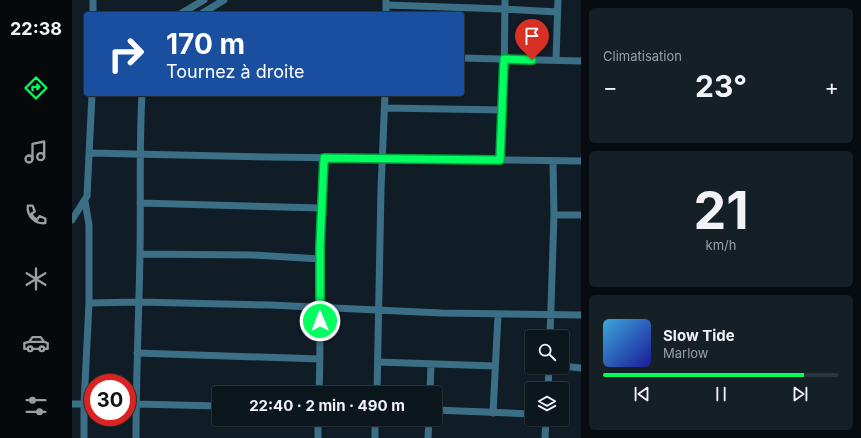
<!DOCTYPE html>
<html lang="fr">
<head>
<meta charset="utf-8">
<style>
	:root { --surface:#0c161d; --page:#151f26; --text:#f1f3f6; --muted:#9a9fa4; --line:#2c353b; --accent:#02fe60 }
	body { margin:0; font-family:Inter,sans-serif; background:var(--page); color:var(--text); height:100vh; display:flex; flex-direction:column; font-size:15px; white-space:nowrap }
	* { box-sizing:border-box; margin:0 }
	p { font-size:13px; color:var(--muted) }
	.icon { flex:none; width:22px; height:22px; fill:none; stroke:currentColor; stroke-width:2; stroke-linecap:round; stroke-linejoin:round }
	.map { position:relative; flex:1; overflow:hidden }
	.side { display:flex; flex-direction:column; gap:8px; padding:8px; background:#070c10; width:280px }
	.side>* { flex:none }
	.banner { position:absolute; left:12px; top:12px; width:380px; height:84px; border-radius:4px; box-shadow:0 1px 3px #0004,0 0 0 1px var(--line); background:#1a4fa0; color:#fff; overflow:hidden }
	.fabs { position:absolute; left:453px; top:330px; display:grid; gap:8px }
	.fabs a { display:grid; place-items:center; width:44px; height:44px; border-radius:4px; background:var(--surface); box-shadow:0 1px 3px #0004,0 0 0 1px var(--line); font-size:20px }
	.speed { position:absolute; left:12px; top:374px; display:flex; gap:8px; font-size:20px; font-weight:700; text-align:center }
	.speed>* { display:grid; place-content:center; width:52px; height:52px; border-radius:50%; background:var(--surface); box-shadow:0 1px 3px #0004,0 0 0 1px var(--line); line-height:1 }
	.speed .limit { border:6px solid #d22; background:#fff; color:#111 }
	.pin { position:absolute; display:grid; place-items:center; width:34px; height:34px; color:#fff; margin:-41px -17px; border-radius:50% 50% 50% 0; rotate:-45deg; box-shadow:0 0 4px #0007 }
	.pin .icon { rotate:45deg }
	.me { position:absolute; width:44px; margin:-22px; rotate:359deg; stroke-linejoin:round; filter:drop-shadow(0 0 3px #0008) }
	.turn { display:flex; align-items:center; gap:14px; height:84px; padding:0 16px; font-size:18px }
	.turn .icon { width:52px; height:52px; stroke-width:2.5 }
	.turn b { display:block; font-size:28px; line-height:34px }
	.big { font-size:30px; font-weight:700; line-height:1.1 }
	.side .tile { flex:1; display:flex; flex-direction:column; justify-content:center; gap:6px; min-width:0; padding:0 14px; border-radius:6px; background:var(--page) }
	.side .dial { align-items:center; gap:0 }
	.dial b { font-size:52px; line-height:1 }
	.song { display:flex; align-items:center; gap:12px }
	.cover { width:48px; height:48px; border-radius:6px; background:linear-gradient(135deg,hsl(200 70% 55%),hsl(240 70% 35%)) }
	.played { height:4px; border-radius:2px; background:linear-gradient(90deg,var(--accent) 85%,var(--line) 85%) }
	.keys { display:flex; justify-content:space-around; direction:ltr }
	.heat { display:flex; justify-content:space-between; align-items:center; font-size:22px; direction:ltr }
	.trip { position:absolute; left:140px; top:386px; width:230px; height:40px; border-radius:4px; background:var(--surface); box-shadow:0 1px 3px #0004,0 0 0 1px var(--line); font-weight:700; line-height:40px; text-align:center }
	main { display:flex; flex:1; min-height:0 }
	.tabs { display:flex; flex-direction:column; width:72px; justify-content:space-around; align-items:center; background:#05090c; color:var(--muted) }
	.tabs .icon { width:28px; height:28px }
	.tabs .current { color:var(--accent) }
	.tabs b { font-size:18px; color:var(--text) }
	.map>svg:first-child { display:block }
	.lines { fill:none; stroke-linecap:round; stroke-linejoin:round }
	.minor { stroke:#3b6f86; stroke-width:7 }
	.route-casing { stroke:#01a53e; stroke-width:10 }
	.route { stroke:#02fe60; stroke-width:7 }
</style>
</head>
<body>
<main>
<nav class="tabs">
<b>22:38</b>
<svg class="icon current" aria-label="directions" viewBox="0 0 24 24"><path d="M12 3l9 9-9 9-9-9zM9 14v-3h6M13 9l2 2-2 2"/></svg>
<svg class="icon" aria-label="music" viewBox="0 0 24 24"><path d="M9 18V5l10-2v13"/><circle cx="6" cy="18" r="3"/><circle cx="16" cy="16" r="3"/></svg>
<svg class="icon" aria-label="phone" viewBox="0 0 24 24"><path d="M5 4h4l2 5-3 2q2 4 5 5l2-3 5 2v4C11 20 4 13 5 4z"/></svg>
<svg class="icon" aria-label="climate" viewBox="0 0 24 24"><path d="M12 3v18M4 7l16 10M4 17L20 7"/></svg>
<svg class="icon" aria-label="car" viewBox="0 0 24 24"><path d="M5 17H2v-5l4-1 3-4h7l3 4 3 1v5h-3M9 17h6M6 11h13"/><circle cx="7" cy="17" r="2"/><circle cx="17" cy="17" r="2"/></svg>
<svg class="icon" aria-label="filters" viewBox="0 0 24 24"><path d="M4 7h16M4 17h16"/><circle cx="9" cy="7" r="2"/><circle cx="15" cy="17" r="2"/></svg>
</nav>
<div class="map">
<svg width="509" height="438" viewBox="0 0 509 438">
	<rect width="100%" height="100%" fill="#101d27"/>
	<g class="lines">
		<!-- minor -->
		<path class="minor" d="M 21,0 L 21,14
			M 314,5 L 432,9 L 485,12
			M 108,14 L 132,0
			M 129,14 L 152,0
			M 314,14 L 314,0
			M 390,58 L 509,61
			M 484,60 L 486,0
			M 313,108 L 431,110
			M 17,153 L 197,157 L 509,161
			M 428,160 L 432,85 L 433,0
			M 68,203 L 249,208
			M 482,215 L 509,215
			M 0,220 L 15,196 L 20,94
			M 68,254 L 181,255 L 248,259
			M 17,303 L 66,302 L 198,305 L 369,313 L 509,315
			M 478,337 L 482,215 L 481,161
			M 65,353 L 248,359
			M 306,362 L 423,366
			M 490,366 L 509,368
			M 476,389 L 477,367
			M 247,393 C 249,348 247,303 248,259 C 248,225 250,191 252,158
			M 305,393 L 309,189 L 313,94
			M 358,393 L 359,364
			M 0,404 L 12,404
			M 64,404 L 147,406
			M 363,410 L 460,414
			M 421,413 L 426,315
			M 12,438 L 12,404 L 17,303 L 17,225 L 13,201
			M 64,438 C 64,376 67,314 68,252 C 69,200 67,147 70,94
			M 246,438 L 246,419
			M 303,438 L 303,419
			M 356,438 L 357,419
			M 473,438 L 474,419"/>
	</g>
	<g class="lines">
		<!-- route casing -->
		<g class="route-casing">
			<path id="route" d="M 248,321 L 248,246 L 252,158 L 428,160 L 432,59 L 460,60"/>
		</g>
		<!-- route -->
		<use href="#route" class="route"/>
	</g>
</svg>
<div class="fabs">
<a><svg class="icon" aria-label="search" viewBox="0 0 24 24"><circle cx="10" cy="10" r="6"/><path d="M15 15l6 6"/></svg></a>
<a><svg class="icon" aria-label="layers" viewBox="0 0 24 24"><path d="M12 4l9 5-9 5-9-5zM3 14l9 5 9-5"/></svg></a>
</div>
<div class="speed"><div class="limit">30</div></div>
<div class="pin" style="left:460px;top:60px;background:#d93025"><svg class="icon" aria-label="arrive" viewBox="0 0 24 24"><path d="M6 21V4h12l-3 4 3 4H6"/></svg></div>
<svg class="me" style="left:248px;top:321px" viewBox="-20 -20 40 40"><circle r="17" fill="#02fe60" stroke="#fff" stroke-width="3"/><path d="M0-11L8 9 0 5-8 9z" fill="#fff"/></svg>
<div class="trip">22:40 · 2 min · 490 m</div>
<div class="banner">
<div class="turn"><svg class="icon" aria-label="right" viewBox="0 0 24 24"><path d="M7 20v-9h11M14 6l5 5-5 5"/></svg><div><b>170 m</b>Tournez à droite</div></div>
</div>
</div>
<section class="side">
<div class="tile"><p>Climatisation</p>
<div class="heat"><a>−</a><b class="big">23°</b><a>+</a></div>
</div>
<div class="tile dial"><b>21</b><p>km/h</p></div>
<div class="tile">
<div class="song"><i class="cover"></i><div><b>Slow Tide</b><p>Marlow</p></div></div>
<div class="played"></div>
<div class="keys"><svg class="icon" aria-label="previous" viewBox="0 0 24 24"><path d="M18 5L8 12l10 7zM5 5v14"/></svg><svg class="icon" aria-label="pause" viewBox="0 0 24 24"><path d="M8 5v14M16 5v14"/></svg><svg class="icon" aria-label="next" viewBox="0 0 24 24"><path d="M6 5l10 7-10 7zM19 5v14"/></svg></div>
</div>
</section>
</main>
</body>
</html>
